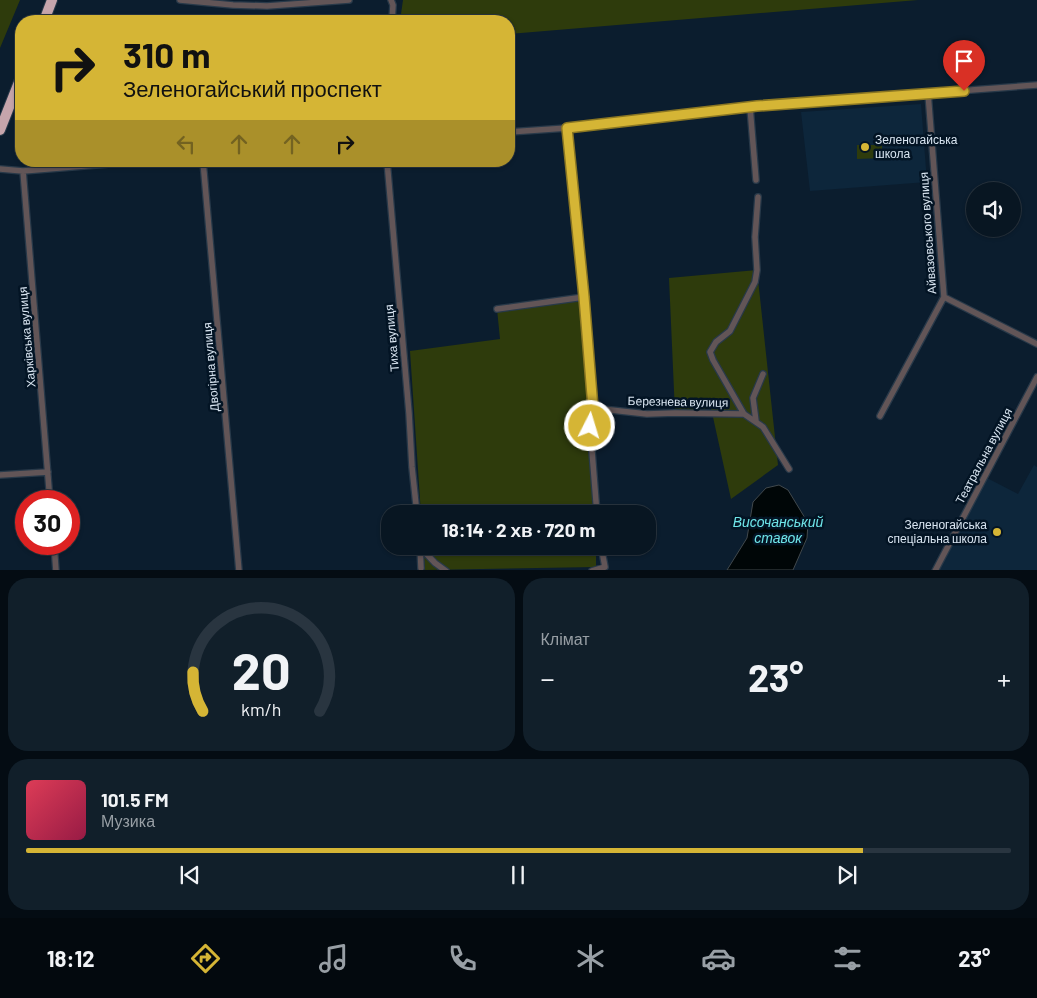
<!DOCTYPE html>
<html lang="uk">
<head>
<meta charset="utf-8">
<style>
	:root { --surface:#081622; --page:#111f2a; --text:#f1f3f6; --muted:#989fa5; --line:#293540; --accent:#d5b535 }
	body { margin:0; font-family:Barlow,sans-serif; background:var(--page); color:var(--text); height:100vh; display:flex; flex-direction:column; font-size:19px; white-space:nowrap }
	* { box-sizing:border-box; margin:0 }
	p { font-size:16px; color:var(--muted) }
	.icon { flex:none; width:28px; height:28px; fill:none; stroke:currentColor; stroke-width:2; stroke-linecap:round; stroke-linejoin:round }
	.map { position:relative; height:570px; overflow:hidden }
	.side { display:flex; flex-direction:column; gap:8px; padding:8px; background:#040c13; flex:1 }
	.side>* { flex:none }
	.top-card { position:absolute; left:15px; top:15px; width:500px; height:152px; border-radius:20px; box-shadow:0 1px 4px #0004,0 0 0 1px var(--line); background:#d5b535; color:#111; overflow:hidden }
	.tools { position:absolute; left:966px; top:182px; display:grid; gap:10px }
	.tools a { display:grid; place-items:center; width:55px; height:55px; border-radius:50%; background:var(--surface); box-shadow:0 1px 4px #0004,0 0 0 1px var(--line); font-size:25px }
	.speed { position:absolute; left:15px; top:490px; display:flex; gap:10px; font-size:25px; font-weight:700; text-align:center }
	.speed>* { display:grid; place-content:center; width:65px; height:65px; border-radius:50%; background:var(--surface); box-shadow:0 1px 4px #0004,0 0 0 1px var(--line); line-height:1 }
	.speed .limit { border:8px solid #d22; background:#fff; color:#111 }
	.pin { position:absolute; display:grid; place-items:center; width:42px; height:42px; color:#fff; margin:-51px -21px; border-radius:50% 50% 50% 0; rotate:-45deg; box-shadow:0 0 5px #0007 }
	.pin .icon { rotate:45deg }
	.me { position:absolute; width:55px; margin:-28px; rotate:5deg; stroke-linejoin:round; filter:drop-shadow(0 0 4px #0008) }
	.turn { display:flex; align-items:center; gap:18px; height:105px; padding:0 25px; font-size:22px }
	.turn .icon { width:65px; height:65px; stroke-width:2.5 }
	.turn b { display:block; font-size:35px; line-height:42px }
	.lanes { display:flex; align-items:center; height:48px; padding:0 25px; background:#0003; justify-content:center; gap:25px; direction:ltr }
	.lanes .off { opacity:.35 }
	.big { font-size:38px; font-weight:700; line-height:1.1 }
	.side .widget { flex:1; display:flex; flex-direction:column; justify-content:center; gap:8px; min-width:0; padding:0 18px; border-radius:20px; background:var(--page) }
	.side .dial { align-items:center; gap:0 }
	.dial svg { height:130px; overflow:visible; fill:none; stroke:var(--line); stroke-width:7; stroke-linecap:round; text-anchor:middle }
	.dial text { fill:var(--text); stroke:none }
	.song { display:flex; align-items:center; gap:15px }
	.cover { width:60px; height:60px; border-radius:8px; background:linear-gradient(135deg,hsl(350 70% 55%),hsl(340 70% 35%)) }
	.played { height:5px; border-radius:2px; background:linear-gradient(90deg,var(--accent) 85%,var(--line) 85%) }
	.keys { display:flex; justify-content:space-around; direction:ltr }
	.heat { display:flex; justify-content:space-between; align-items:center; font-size:28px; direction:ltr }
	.side .tiles { flex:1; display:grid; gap:8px; grid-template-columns:1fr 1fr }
	.widget:last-child { grid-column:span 2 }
	.trip { position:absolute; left:381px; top:505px; width:275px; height:50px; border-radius:20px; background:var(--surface); box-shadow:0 1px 4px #0004,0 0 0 1px var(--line); font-weight:700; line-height:50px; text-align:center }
	.menu { display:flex; height:80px; justify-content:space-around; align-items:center; background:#03090e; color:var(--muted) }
	.menu .icon { width:35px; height:35px }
	.menu .active { color:var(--accent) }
	.menu b { font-size:22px; color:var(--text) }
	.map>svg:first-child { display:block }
	.built { fill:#0d263b }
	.green { fill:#2e3b0c }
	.water { fill:#000607; stroke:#41494d }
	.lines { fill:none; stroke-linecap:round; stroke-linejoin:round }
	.street-casing { stroke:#283949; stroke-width:8 }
	.highway-casing { stroke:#283949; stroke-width:12 }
	.street { stroke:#625557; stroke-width:5.5 }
	.highway { stroke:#c6a5ac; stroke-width:10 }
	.route-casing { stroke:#8a7622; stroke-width:12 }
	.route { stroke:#d5b535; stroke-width:9 }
	.poi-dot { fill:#d5b535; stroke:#031424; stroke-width:2 }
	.labels { text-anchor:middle; stroke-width:5; stroke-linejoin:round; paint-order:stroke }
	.poi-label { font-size:12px; fill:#d9e5f1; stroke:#031424; text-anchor:start }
	.street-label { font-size:12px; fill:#d9e5f1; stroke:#031424 }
	.water-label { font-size:14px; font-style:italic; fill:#6fe5e9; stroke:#031424 }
</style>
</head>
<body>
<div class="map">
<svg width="1037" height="571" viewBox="0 0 1037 571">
	<rect width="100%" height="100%" fill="#0b1d2e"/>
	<!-- built -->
	<path class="built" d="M 921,104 L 927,182 L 810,191 L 801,112 Z
		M 1034,465 L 1037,467 L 1037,570 L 938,571 L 987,478 L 1018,494 Z"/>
	<!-- green -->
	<path class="green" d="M 0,0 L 20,0 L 0,48 Z
		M 403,0 L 918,0 L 509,34 L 509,21 L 400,21 Z
		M 857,145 L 882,145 L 882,158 L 857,159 Z
		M 757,270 L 778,465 L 731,499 L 711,408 L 675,413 L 669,278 Z
		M 584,297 L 593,408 L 595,514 L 421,514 L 410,351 L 500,339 L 497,309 Z
		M 423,546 L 596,546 L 596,567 L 425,570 Z"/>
	<!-- water -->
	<path class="water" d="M 779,485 L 788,490 L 808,523 L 807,538 L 793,570 L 727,570 L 747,538 L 753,502 L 766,488 Z"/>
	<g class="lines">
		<!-- street casing -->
		<g class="street-casing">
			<path id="street" d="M 180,0 L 233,5 L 267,6 L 349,0
				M 391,0 L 393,5 L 392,21
				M 750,107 L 756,180
				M 567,128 L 584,297 L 593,408 L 647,414 L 675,413 L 744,414
				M 509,132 L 567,128 L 757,106 L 1037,85
				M 203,161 L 239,571
				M 387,161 L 409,413 L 412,467 L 417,514
				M 0,169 L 23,171 L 145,161
				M 23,171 L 50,501
				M 758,197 L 755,237 L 757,270 L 755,282 L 730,331 L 716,342 L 710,352 L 713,360 L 744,414 L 763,427 L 789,469
				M 944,297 L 1037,344
				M 497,309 L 584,297
				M 593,408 L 590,426 L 597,514
				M 880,416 L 944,297 L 928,93
				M 756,421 L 753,398 L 763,374
				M 0,475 L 48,472
				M 54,544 L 56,571
				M 420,546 L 421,568
				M 420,547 L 435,563 L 446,571
				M 592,571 L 605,567 L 601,546
				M 935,571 L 1037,377"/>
		</g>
		<!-- highway casing -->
		<g class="highway-casing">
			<path id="highway" d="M 44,21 L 52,0
				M 0,130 L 21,77"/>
		</g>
		<!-- street -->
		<use href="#street" class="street"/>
		<!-- highway -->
		<use href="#highway" class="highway"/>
	</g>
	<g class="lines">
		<!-- route casing -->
		<g class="route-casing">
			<path id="route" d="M 590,426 L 593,408 L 584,297 L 567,128 L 757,106 L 964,91"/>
		</g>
		<!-- route -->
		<use href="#route" class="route"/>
	</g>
	<!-- markers -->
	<g class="poi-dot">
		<circle cx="865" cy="147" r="5"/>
		<circle cx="997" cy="532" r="5"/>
	</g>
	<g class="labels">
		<!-- poi labels -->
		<g class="poi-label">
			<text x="875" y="144">Зеленогайська<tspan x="875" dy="14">школа</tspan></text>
			<text x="987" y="529" text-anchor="end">Зеленогайська<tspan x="987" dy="14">спеціальна школа</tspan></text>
		</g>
		<!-- street labels -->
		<g class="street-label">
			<text transform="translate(928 233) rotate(-94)" y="4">Айвазовського вулиця</text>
			<text transform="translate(27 337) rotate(-95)" y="4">Харківська вулиця</text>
			<text transform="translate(392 338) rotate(-95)" y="4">Тиха вулиця</text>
			<text transform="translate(211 367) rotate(-95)" y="4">Двогірна вулиця</text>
			<text transform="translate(678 402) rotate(1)" y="4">Березнева вулиця</text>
			<text transform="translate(984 456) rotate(-62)" y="4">Театральна вулиця</text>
		</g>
		<!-- water labels -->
		<g class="water-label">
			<text x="778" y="527">Височанський<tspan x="778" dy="16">ставок</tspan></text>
		</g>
	</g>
</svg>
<div class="tools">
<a><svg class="icon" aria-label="sound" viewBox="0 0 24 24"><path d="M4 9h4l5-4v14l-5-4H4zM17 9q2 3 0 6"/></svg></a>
</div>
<div class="speed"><div class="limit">30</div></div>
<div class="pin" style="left:964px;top:91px;background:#d93025"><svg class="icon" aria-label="arrive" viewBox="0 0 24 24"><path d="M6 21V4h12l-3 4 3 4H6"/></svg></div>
<svg class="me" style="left:590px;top:426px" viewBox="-20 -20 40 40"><circle r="17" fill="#d5b535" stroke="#fff" stroke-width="3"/><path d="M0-11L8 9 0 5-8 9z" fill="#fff"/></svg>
<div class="trip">18:14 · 2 хв · 720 m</div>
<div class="top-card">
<div class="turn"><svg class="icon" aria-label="right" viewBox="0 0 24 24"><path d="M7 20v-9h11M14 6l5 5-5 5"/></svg><div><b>310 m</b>Зеленогайський проспект</div></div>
<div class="lanes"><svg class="icon off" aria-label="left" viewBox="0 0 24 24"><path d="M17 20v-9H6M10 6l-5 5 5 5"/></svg><svg class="icon off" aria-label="ahead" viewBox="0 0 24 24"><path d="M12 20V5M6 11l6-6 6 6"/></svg><svg class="icon off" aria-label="ahead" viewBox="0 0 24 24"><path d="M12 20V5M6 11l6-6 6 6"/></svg><svg class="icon" aria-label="right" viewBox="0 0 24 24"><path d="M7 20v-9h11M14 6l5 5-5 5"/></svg></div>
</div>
</div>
<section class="side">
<div class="tiles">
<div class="widget dial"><svg viewBox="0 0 100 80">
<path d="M14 69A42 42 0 1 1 86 69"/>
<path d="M14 69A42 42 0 0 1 8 45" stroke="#d5b535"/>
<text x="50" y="56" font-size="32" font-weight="700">20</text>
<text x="50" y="72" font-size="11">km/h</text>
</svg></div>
<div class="widget"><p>Клімат</p>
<div class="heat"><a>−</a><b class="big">23°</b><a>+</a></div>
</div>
<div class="widget">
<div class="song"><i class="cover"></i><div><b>101.5 FM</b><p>Музика</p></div></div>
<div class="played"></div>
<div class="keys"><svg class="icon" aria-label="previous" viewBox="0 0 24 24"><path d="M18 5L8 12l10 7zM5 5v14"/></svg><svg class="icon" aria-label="pause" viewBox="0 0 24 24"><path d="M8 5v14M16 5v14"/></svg><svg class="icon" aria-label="next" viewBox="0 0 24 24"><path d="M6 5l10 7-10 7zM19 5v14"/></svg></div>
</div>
</div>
</section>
<nav class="menu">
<b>18:12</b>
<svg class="icon active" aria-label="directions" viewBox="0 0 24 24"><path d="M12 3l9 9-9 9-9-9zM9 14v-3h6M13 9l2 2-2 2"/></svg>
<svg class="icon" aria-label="music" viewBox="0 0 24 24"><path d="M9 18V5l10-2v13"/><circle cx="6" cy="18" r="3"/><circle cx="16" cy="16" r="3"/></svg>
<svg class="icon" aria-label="phone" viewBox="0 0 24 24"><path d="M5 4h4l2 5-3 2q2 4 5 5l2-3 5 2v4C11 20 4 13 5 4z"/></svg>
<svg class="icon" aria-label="climate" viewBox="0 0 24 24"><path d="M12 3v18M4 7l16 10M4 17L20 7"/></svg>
<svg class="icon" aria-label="car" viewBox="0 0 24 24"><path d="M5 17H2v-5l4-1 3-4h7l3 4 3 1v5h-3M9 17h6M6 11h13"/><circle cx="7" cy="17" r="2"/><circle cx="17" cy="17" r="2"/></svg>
<svg class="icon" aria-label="filters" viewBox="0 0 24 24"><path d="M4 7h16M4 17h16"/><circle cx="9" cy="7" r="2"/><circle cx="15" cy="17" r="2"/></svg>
<b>23°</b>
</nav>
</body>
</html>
